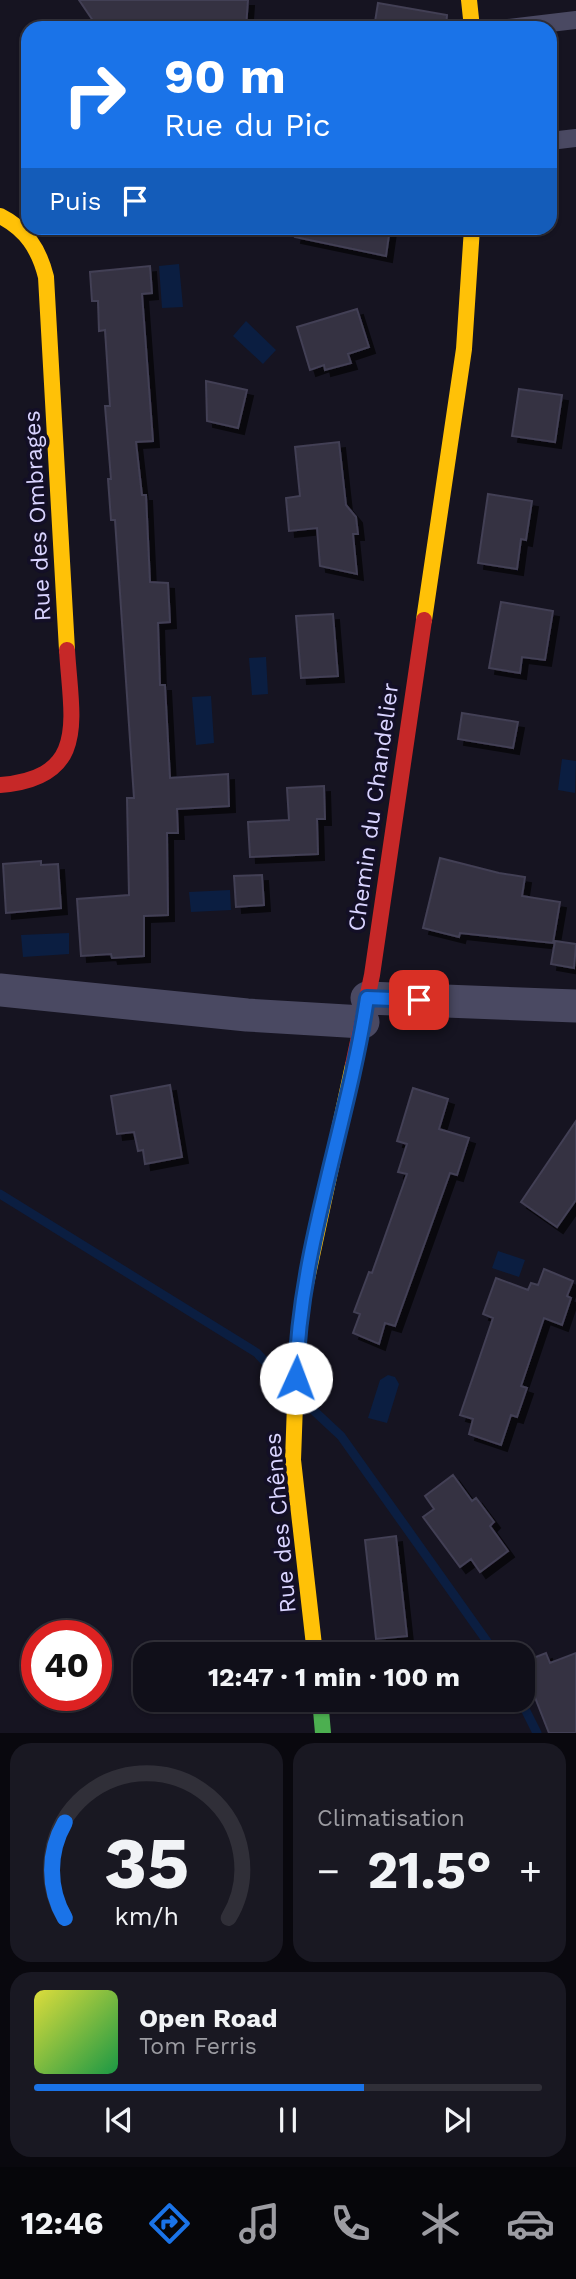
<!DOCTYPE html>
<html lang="fr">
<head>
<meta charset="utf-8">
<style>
	:root { --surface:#100f19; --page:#191822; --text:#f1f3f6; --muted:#9c9ca2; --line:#302f38; --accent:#1a73e8 }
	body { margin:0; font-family:"Work Sans",sans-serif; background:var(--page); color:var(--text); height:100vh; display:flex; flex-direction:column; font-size:26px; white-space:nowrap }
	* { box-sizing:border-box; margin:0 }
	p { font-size:23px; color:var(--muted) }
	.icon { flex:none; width:38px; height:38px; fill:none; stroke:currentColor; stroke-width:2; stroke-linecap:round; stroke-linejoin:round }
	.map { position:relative; height:1733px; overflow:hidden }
	.drawer { display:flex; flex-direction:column; gap:10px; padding:10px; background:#09080e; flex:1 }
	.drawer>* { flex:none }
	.hud { position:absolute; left:21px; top:21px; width:536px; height:214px; border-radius:21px; box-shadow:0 2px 5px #0004,0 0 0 2px var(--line); background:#1a73e8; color:#fff; overflow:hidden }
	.speed { position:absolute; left:21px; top:1620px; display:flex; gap:14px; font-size:35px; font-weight:700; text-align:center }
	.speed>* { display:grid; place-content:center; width:91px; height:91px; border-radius:50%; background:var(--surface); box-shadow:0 2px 5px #0004,0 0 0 2px var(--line); line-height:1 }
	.speed .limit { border:10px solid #d22; background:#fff; color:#111 }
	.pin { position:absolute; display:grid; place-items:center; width:60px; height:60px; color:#fff; margin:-30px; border-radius:14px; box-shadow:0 4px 10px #0006 }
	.me { position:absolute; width:77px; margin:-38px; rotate:2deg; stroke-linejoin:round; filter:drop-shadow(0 0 5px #0008) }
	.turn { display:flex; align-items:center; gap:24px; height:147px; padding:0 28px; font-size:32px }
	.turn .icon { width:91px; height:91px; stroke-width:2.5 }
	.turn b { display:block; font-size:49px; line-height:60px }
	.then { display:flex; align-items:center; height:66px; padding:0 28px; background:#0003; gap:14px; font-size:26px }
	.big { font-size:52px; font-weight:700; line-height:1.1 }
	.drawer .card { flex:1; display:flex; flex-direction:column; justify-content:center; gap:10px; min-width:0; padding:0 24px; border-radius:21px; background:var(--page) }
	.drawer .dial { align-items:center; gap:0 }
	.dial svg { height:182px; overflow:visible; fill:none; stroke:var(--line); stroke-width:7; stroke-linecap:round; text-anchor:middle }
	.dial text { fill:var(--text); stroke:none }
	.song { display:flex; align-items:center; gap:21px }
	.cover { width:84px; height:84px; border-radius:10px; background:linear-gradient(135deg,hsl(60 70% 55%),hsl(140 70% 35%)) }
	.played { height:7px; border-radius:4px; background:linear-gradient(90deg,var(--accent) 65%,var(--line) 65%) }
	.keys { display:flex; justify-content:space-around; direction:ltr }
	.heat { display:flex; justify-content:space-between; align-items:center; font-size:38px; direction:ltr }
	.drawer .tiles { flex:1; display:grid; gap:10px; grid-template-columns:1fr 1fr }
	.card:last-child { grid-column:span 2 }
	.trip { position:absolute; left:133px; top:1642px; width:402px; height:70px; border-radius:21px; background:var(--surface); box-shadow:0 2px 5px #0004,0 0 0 2px var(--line); font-weight:700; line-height:70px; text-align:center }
	.menu { display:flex; height:112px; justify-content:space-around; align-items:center; background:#06060a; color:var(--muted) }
	.menu .icon { width:49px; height:49px }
	.menu .active { color:var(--accent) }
	.menu b { font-size:32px; color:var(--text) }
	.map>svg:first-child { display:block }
	.water { fill:#0b1e41 }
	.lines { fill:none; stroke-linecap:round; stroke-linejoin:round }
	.stream { stroke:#0b1e41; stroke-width:9 }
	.building { fill:#343243; stroke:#433f54; stroke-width:2; filter:url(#shadow) }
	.lane { stroke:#4a4962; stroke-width:18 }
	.street { stroke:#4a4962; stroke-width:33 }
	.fast { stroke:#4caf50; stroke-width:16 }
	.slow { stroke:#ffc107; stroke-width:16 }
	.jam { stroke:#c62828; stroke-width:16 }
	.route-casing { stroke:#114b97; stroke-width:18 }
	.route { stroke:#1a73e8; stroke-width:12 }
	.labels { text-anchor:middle; stroke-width:7; stroke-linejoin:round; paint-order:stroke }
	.street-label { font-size:23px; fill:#d9d4ff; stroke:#130f26 }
</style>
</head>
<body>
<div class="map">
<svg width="576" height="1733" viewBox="0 0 576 1733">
	<defs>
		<filter id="shadow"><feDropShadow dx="6" dy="6" stdDeviation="0" flood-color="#0009"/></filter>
	</defs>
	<rect width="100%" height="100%" fill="#161421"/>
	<!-- water -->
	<path class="water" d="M 179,264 L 183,307 L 162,308 L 159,266 Z
		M 246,321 L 276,350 L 263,364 L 233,336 Z
		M 266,657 L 268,694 L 252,695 L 249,658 Z
		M 211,696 L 214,743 L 196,745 L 192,697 Z
		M 562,759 L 576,761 L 575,793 L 558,790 Z
		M 230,890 L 231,910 L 191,912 L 189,892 Z
		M 69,933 L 69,954 L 23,957 L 21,935 Z
		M 498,1251 L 525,1260 L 519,1277 L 492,1268 Z
		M 388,1375 L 395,1377 L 399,1384 L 387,1423 L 368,1418 L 380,1380 Z"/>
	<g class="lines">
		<!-- stream -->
		<path class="stream" d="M 0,1194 L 257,1353 L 272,1369
			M 311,1408 L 341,1436 L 496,1654
			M 520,1699 L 537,1733"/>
	</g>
	<!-- building -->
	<path class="building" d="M 79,0 L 248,0 L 246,28 L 98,28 Z
		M 378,3 L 447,15 L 446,28 L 374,28 Z
		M 297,228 L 390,228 L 386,256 L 295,237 Z
		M 150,266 L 152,293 L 142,294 L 153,441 L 136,442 L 142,495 L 146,495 L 150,582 L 168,583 L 170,622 L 158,623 L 160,685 L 165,685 L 170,778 L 228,774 L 229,806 L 177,809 L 178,833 L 167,833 L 168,915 L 144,916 L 144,956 L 112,958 L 111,954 L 81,956 L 77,899 L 129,895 L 127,798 L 134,798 L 115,520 L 111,520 L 108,479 L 111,479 L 105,406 L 110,406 L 105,330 L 99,331 L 98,301 L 92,301 L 90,272 Z
		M 357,309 L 369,347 L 348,354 L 351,363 L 325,370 L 324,365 L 310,370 L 297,327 Z
		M 206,381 L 247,390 L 238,428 L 207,421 Z
		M 519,389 L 562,395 L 555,442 L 512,436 Z
		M 339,442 L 346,505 L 356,517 L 358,534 L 353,534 L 357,574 L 320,566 L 317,528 L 289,531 L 286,498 L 300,496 L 295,447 Z
		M 488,494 L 532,501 L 526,540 L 521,539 L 517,569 L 478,563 Z
		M 501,602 L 553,611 L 545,660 L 522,657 L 520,673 L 489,668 Z
		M 333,614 L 338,676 L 301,678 L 296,616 Z
		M 462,713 L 518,722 L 513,748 L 458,739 Z
		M 324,786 L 325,819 L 317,819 L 318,854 L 250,857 L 248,822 L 289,820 L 287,788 Z
		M 440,858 L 499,873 L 525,877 L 522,896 L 560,902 L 553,943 L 460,933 L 459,937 L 423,928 Z
		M 41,861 L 41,865 L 58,864 L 61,908 L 6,913 L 3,864 Z
		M 262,875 L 264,905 L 236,907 L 234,876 Z
		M 555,941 L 576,944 L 574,968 L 551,964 Z
		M 170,1085 L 182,1157 L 145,1164 L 143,1150 L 138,1151 L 134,1132 L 117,1134 L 111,1096 Z
		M 413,1088 L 448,1099 L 439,1129 L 469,1138 L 457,1175 L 450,1173 L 395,1326 L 385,1323 L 379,1344 L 353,1333 L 360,1314 L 354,1312 L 369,1272 L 372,1273 L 407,1174 L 398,1172 L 407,1144 L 397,1141 Z
		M 576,1121 L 576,1200 L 557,1227 L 521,1202 Z
		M 544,1269 L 573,1281 L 567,1296 L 571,1298 L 562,1325 L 544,1318 L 521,1386 L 527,1388 L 517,1417 L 511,1415 L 501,1445 L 469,1434 L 473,1419 L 460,1415 L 493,1318 L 483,1314 L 496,1278 L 528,1290 L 531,1283 L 538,1285 Z
		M 453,1475 L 472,1501 L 476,1498 L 494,1522 L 490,1526 L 508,1551 L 480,1572 L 471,1559 L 460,1567 L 423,1517 L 434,1509 L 425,1496 Z
		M 396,1536 L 407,1636 L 376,1639 L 365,1540 Z
		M 546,1653 L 550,1663 L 576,1653 L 576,1733 L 549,1733 L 523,1667 L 523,1662 Z"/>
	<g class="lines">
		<!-- lane -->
		<path class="lane" d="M 508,28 L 576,20
			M 550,141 L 576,138"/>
		<!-- street -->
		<path class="street" d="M 0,990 L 247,1015 L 363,1022
			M 367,998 L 576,1006"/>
		<!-- fast -->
		<path class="fast" d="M 320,1699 L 323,1733"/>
		<!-- slow -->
		<path class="slow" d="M 469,0 L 472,28
			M 0,216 C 26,229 39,249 46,277 L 67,650
			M 424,620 L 464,349 L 472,228
			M 315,1654 L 293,1460 L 297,1348 L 304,1293 L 353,1065"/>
		<!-- jam -->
		<path class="jam" d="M 0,785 C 90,778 71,718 67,650
			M 353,1065 L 372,975 L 424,620"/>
	</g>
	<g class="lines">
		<!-- route casing -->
		<g class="route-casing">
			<path id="route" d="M 296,1378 C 299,1249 348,1125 367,998 L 419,1000"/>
		</g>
		<!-- route -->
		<use href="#route" class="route"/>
	</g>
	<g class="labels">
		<!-- street labels -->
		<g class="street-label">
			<text transform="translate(37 516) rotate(-93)" y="8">Rue des Ombrages</text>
			<text transform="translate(373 807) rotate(-82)" y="8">Chemin du Chandelier</text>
			<text transform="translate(280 1523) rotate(-95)" y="8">Rue des Chênes</text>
		</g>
	</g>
</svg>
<div class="speed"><div class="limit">40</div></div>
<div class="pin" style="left:419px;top:1000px;background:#d93025"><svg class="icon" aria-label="arrive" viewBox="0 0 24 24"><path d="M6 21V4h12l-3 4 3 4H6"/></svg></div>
<svg class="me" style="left:296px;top:1378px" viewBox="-20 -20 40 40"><circle r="19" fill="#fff"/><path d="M0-13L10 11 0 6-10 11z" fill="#1a73e8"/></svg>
<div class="trip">12:47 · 1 min · 100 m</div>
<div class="hud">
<div class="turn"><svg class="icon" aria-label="right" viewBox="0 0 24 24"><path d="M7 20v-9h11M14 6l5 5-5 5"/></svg><div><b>90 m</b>Rue du Pic</div></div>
<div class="then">Puis<svg class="icon" aria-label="arrive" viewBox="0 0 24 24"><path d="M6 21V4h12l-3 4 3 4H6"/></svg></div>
</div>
</div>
<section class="drawer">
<div class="tiles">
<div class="card dial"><svg viewBox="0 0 100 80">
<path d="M14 69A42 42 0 1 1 86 69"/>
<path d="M14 69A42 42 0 0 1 14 27" stroke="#1a73e8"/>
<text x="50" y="56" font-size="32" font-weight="700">35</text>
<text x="50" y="72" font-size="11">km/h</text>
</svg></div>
<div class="card"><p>Climatisation</p>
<div class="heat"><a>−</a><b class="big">21.5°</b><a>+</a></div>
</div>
<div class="card">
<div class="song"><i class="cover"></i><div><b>Open Road</b><p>Tom Ferris</p></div></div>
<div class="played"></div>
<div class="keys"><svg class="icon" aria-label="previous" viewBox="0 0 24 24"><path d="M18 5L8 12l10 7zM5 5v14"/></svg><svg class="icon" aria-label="pause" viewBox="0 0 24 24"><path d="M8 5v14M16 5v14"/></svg><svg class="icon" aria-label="next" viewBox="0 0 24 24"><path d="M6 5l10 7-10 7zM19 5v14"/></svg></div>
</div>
</div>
</section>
<nav class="menu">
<b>12:46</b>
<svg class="icon active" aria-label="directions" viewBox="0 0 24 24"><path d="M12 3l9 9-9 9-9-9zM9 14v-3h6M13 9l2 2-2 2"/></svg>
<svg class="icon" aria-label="music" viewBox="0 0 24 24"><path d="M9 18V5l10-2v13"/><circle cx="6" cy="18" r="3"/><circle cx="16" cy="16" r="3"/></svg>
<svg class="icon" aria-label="phone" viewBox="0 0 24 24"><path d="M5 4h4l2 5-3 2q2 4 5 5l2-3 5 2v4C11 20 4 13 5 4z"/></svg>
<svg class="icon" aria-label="climate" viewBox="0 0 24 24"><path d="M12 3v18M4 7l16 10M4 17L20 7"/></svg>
<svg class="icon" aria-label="car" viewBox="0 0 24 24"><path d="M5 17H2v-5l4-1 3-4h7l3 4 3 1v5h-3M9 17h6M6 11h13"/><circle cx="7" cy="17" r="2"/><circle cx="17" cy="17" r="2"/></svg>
</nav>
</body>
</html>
